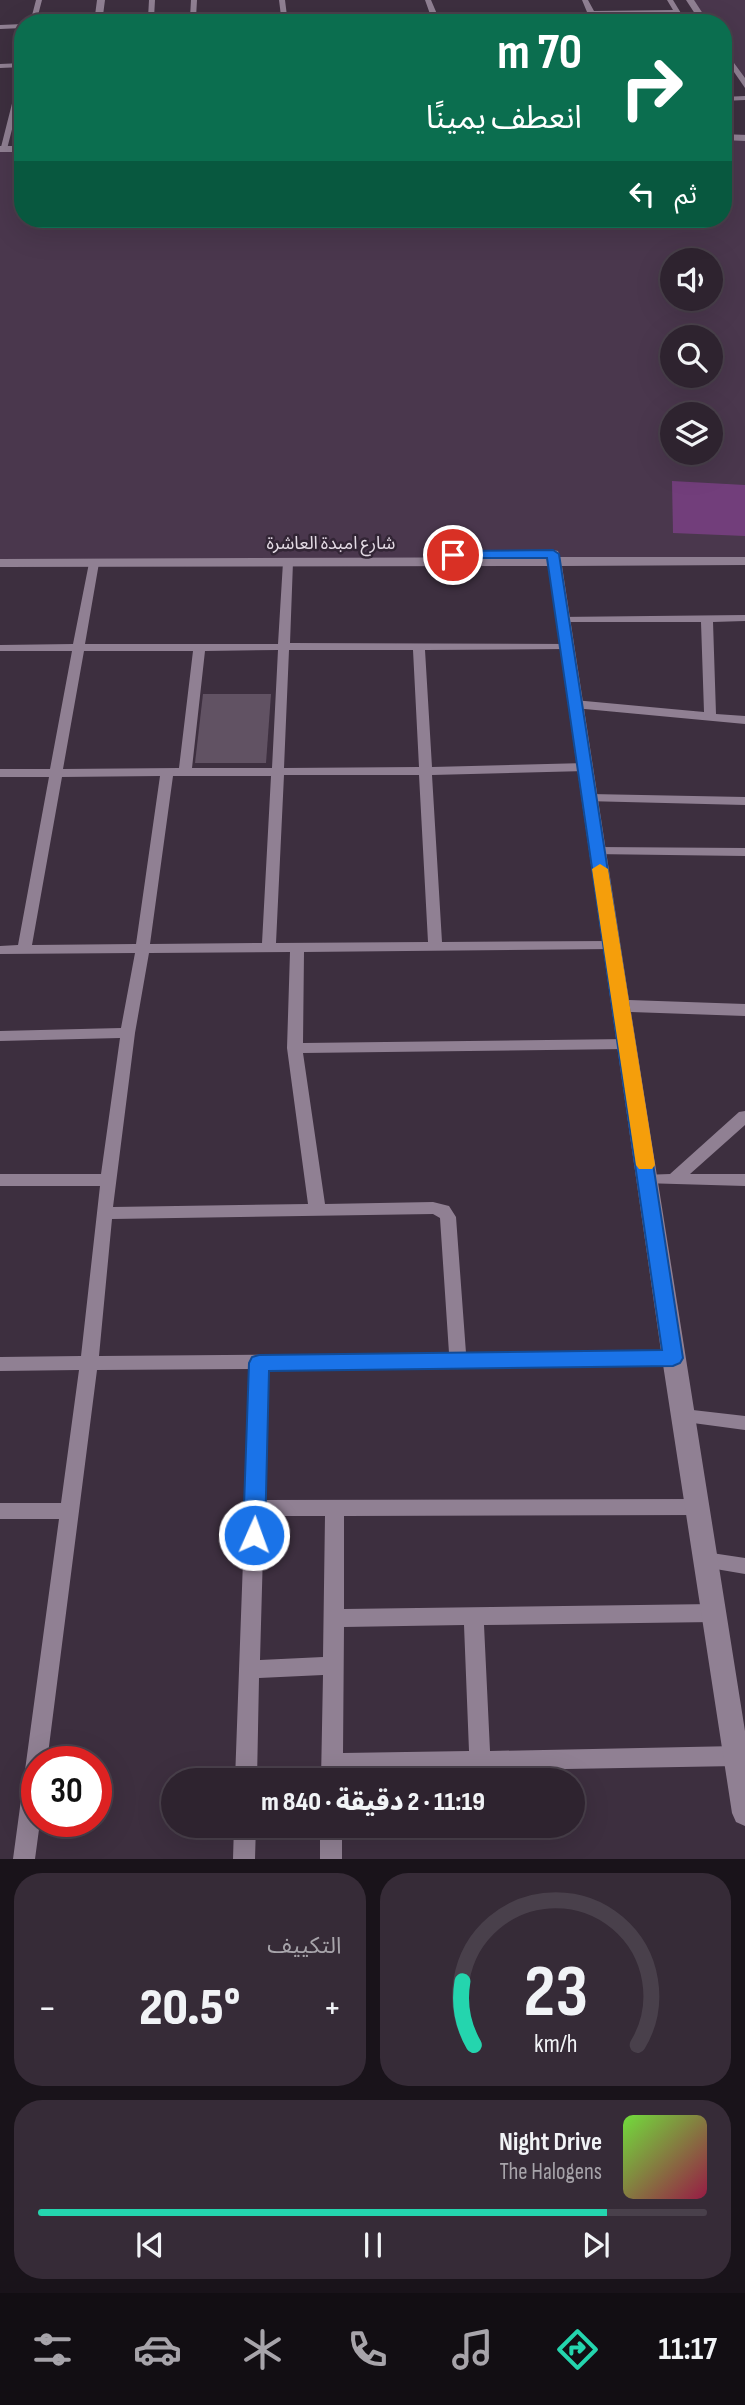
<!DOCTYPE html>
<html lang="ar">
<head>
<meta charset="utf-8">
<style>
	:root { --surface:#2e232f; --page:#362b37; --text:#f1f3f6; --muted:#a7a4aa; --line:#49404b; --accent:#24d5ae }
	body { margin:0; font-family:"Sofia Sans Condensed","Noto Sans Arabic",sans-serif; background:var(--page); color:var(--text); direction:rtl; height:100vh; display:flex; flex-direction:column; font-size:26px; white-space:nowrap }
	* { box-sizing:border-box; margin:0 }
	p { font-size:23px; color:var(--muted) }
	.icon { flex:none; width:38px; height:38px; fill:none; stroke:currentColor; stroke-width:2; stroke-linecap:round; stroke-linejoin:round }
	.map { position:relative; height:1859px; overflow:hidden; direction:ltr }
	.sheet { display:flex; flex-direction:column; gap:14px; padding:14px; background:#19131a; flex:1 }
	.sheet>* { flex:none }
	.guide { position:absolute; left:14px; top:14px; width:718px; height:214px; border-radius:28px; box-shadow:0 7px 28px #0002,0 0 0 2px var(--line); direction:rtl; background:#0b6e4f; color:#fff; overflow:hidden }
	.buttons { position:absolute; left:660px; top:248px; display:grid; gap:14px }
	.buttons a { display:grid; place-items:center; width:63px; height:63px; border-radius:50%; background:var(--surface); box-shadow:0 7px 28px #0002,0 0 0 2px var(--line); font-size:35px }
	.speed { position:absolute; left:21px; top:1746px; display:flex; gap:14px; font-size:35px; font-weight:700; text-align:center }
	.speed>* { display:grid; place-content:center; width:91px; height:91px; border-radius:50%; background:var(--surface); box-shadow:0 7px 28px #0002,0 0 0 2px var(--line); line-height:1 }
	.speed .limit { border:10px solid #d22; background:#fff; color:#111 }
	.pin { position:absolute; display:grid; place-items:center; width:60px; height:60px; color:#fff; margin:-30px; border:4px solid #fff; border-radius:50%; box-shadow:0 2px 7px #0007 }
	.me { position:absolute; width:77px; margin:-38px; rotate:2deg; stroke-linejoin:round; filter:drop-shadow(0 0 5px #0008) }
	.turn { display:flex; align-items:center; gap:24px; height:147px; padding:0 35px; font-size:32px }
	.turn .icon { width:91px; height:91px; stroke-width:2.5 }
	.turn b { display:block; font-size:49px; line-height:60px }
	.then { display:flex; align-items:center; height:66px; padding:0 35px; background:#0003; gap:14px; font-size:26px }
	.big { font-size:52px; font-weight:800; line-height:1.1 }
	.sheet .widget { flex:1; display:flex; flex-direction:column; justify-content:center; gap:10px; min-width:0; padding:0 24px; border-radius:28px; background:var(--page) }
	.sheet .dial { align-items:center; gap:0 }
	.dial svg { height:182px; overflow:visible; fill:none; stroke:var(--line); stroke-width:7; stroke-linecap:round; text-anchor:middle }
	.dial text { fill:var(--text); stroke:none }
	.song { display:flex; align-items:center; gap:21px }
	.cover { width:84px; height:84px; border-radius:10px; background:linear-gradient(135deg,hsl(100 70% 55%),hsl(340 70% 35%)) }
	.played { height:7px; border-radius:4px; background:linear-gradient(90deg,var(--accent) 85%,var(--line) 85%) }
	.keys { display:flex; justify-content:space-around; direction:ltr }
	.heat { display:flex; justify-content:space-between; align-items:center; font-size:38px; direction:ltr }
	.sheet .tiles { flex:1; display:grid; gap:14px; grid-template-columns:1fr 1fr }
	.widget:last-child { grid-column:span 2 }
	.trip { position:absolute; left:161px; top:1768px; width:424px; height:70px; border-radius:35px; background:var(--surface); box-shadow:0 7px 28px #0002,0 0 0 2px var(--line); font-weight:800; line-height:70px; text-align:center; direction:rtl }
	.menu { display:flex; height:112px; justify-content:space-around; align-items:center; background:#120e13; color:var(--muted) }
	.menu .icon { width:49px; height:49px }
	.menu .on { color:var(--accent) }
	.menu b { font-size:32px; color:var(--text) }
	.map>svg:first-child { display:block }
	.built { fill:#4a374d; fill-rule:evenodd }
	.green { fill:#723e7b }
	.building { fill:#615263 }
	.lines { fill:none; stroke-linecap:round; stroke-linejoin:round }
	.street { fill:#908093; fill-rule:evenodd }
	.secondary { fill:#908093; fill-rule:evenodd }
	.route { fill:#1a73e8; stroke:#114b97; stroke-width:2 }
	.slow { fill:#f59e0b }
	.labels { text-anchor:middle; stroke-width:5; stroke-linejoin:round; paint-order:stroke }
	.far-street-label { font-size:18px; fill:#e3dae4; stroke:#322535 }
</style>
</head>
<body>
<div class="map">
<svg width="745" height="1859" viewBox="0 0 745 1859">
	<rect width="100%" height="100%" fill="#3d2f3f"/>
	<!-- built -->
	<path class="built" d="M 687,0 L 745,0 L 745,85 L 723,52 L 723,23 L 703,23 Z
		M 745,134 L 745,560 L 0,563 L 0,150 L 23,149 L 23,219 L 723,219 L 723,135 ZM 672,261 L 710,261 L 710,299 L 672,299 ZM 672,338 L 710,338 L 710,376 L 672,376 ZM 672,415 L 710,415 L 710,453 L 672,453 Z"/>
	<!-- green -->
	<path class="green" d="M 672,481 L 745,485 L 745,536 L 673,533 Z"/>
	<!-- building -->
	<path class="building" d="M 203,694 L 271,694 L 266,763 L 195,763 Z"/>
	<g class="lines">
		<!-- street -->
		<path class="street" d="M 36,0 L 42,0 L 36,23 L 30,23 Z
			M 149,0 L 155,0 L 154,18 L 190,18 L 191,0 L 197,0 L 196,18 L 281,16 L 279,0 L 285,0 L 287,16 L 430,14 L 425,0 L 431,0 L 437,14 L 587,12 L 582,0 L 588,0 L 594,11 L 673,10 L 667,0 L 673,0 L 687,23 L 681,23 L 675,14 L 595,15 L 599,23 L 593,23 L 589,15 L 107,23 L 95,21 L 148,18 Z
			M 23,24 L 23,28 L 0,29 L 0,25 Z
			M 23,63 L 23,67 L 0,68 L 0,64 Z
			M 23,70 L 23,86 L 7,149 L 0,151 L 20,72 Z
			M 745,96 L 745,100 L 723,101 L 723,97 Z
			M 288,559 L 293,562 L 290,643 L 569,644 L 569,648 L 565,649 L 425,650 L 432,767 L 586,763 L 592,767 L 586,771 L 432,775 L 442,942 L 612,941 L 619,945 L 612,949 L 304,952 L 303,1043 L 627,1039 L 634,1044 L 627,1049 L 303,1053 L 325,1204 L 433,1202 L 449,1206 L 456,1217 L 466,1353 L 673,1351 L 679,1353 L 682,1358 L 679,1363 L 673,1365 L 268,1368 L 264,1500 L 698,1499 L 705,1501 L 707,1507 L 705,1513 L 698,1515 L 344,1516 L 344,1609 L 714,1604 L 721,1607 L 724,1613 L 721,1619 L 714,1622 L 484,1625 L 490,1751 L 737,1746 L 744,1749 L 745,1762 L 737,1766 L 343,1773 L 343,1780 L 321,1780 L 323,1675 L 259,1678 L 257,1780 L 235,1780 L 250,1369 L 97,1370 L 47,1762 L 37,1762 L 37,1822 L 40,1822 L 35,1859 L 13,1859 L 59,1519 L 0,1519 L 0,1503 L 61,1503 L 79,1370 L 0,1371 L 0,1357 L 81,1356 L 100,1186 L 0,1186 L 0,1174 L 101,1174 L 120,1038 L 0,1041 L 0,1031 L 121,1028 L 135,953 L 0,954 L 0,946 L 18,945 L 49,777 L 0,777 L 0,769 L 50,769 L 72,651 L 0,651 L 0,645 L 73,644 L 89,563 L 94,560 L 99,563 L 85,644 L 278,644 L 283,562 ZM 278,650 L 272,768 L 192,768 L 205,651 ZM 289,650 L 413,650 L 419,767 L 284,768 ZM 84,651 L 193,651 L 179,768 L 63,769 ZM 284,775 L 419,775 L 428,942 L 276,943 ZM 160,776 L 136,944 L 32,945 L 62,777 ZM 173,776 L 271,776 L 262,943 L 150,944 ZM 290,952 L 287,1048 L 308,1204 L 113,1207 L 135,1033 L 149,953 ZM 433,1214 L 440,1218 L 449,1353 L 99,1356 L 112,1219 ZM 264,1516 L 325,1516 L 323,1657 L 260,1660 ZM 464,1625 L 469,1751 L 343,1753 L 344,1627 Z
			M 745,615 L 745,621 L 713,622 L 716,714 L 745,716 L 745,724 L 574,708 L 568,704 L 574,700 L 704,712 L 701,622 L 562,622 L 556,619 L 558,617 Z
			M 590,794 L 745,797 L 745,805 L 585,801 L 584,798 Z
			M 597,847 L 745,848 L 745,856 L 592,854 L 590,851 Z
			M 745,1111 L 745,1125 L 690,1174 L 745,1174 L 745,1186 L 642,1183 L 640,1179 L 642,1175 L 670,1174 L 739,1112 Z
			M 684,1409 L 745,1416 L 745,1430 L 678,1421 L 675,1416 L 678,1411 Z
			M 705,1552 L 745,1558 L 745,1574 L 698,1566 L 695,1560 L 698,1554 Z
			M 234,1825 L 256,1825 L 255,1859 L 233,1859 Z
			M 320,1825 L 342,1825 L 342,1859 L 320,1859 Z"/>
		<!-- secondary -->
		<path class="secondary" d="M 97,0 L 105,0 L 102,23 L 94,23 Z
			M 686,0 L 694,0 L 709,23 L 701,23 Z
			M 723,48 L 745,78 L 745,88 L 723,56 Z
			M 723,134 L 745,135 L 745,141 L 723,140 Z
			M 0,146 L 23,146 L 23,152 L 0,152 Z
			M 553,550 L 558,551 L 560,557 L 745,557 L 745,565 L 562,566 L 629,1000 L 745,1004 L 745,1016 L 631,1012 L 745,1731 L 745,1826 L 736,1822 L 732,1813 L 662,1358 L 548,566 L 0,567 L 0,559 L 547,557 L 548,551 Z"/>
	</g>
	<!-- route -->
	<path class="route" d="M 553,550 L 559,554 L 683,1358 L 680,1363 L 673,1366 L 269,1371 L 265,1535 L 262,1541 L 254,1544 L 247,1541 L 243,1535 L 249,1363 L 252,1357 L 259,1355 L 662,1350 L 547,558 L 453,558 L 447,555 L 453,551 Z"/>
	<!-- slow -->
	<path class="slow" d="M 600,864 L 608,869 L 655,1165 L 652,1169 L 639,1169 L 636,1165 L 592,869 Z"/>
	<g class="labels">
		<!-- far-street labels -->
		<g class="far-street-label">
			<text x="331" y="549">شارع امبدة العاشرة</text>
		</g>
	</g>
</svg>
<div class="buttons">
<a><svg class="icon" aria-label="sound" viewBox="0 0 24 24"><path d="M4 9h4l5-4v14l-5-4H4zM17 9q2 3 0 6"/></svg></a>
<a><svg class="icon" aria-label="search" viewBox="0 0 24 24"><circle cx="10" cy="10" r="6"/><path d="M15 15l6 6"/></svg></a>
<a><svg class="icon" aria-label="layers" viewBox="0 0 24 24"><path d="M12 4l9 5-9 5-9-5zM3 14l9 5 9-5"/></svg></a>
</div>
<div class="speed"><div class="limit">30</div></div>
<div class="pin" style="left:453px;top:555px;background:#d93025"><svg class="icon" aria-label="arrive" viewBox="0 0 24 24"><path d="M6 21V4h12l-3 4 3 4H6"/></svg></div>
<svg class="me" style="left:254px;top:1535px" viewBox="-20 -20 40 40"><circle r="17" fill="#1a73e8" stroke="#fff" stroke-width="3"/><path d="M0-11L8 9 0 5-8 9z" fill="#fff"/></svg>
<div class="trip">11:19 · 2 دقيقة · 840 m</div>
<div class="guide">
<div class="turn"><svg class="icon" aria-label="right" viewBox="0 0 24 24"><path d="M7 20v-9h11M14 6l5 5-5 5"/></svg><div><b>70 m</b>انعطف يمينًا</div></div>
<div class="then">ثم<svg class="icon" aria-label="left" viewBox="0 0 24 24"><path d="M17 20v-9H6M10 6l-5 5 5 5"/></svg></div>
</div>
</div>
<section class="sheet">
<div class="tiles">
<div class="widget dial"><svg viewBox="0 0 100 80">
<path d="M14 69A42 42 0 1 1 86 69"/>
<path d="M14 69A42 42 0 0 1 9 41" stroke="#24d5ae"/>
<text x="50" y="56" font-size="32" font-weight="700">23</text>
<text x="50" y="72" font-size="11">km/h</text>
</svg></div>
<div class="widget"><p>التكييف</p>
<div class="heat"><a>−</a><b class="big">20.5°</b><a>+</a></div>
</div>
<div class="widget">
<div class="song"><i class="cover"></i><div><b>Night Drive</b><p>The Halogens</p></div></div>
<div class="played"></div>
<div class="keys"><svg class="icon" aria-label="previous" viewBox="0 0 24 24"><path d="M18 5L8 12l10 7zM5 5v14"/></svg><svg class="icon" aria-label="pause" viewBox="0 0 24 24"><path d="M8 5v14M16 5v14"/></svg><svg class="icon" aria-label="next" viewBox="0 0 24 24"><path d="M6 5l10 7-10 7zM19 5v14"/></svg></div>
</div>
</div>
</section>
<nav class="menu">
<b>11:17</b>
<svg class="icon on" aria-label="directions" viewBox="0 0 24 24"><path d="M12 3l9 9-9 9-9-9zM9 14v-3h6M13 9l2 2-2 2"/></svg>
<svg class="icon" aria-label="music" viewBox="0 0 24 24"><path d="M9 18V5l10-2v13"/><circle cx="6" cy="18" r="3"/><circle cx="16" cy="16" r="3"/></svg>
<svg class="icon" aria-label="phone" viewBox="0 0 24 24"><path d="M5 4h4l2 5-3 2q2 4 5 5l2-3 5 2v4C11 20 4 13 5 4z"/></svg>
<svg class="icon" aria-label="climate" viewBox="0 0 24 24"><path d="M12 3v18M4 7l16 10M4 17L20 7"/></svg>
<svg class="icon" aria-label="car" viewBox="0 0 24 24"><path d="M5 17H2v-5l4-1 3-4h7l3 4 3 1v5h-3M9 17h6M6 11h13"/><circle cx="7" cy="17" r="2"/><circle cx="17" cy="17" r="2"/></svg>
<svg class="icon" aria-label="filters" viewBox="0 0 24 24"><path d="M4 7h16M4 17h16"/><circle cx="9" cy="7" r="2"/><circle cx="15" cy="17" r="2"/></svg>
</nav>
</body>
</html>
